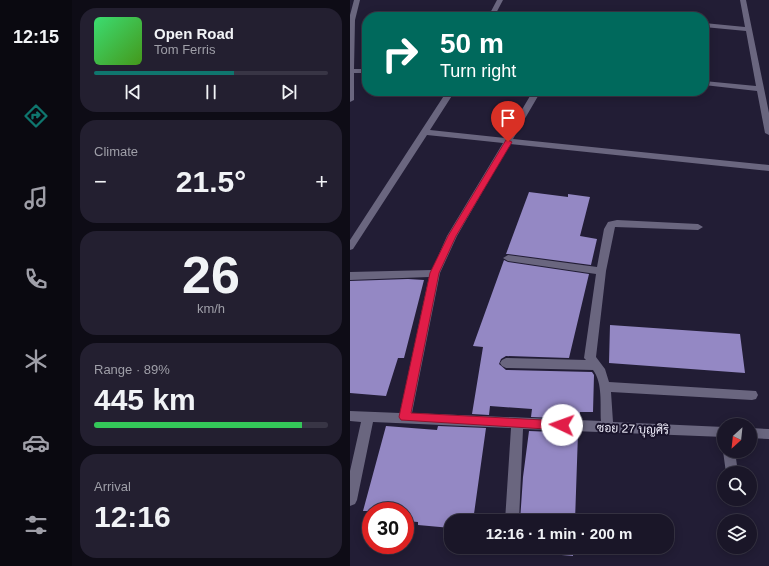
<!DOCTYPE html>
<html lang="en">
<head>
<meta charset="utf-8">
<style>
	:root { --surface:#1a1628; --page:#231f30; --text:#f1f3f6; --muted:#9f9fa8; --line:#383545; --accent:#0f766e }
	body { margin:0; font-family:Arial,Sarabun,sans-serif; background:var(--page); color:var(--text); height:100vh; display:flex; flex-direction:column; font-size:15px; white-space:nowrap }
	* { box-sizing:border-box; margin:0 }
	p { font-size:13px; color:var(--muted) }
	.icon { flex:none; width:22px; height:22px; fill:none; stroke:currentColor; stroke-width:2; stroke-linecap:round; stroke-linejoin:round }
	.map { position:relative; flex:1; overflow:hidden }
	.sheet { display:flex; flex-direction:column; gap:8px; padding:8px; background:#0e0c16; width:278px }
	.sheet>* { flex:none }
	.guide { position:absolute; left:12px; top:12px; width:347px; height:84px; border-radius:16px; box-shadow:0 2px 10px #0003,0 0 0 1px var(--line); background:#00695c; color:#fff; overflow:hidden }
	.needle { width:26px; rotate:207deg }
	.buttons { position:absolute; left:367px; top:418px; display:grid; gap:8px }
	.buttons a { display:grid; place-items:center; width:40px; height:40px; border-radius:50%; background:var(--surface); box-shadow:0 2px 10px #0003,0 0 0 1px var(--line); font-size:20px }
	.speed { position:absolute; left:12px; top:502px; display:flex; gap:8px; font-size:20px; font-weight:700; text-align:center }
	.speed>* { display:grid; place-content:center; width:52px; height:52px; border-radius:50%; background:var(--surface); box-shadow:0 2px 10px #0003,0 0 0 1px var(--line); line-height:1 }
	.speed .limit { border:6px solid #d22; background:#fff; color:#111 }
	.pin { position:absolute; display:grid; place-items:center; width:34px; height:34px; color:#fff; margin:-41px -17px; border-radius:50% 50% 50% 0; rotate:-45deg; box-shadow:0 0 4px #0007 }
	.pin .icon { rotate:45deg }
	.me { position:absolute; width:44px; margin:-22px; rotate:273deg; stroke-linejoin:round; filter:drop-shadow(0 0 3px #0008) }
	.turn { display:flex; align-items:center; gap:14px; height:84px; padding:0 12px; font-size:18px }
	.turn .icon { width:52px; height:52px; stroke-width:2.5 }
	.turn b { display:block; font-size:28px; line-height:34px }
	.big { font-size:30px; font-weight:600; line-height:1.1 }
	.sheet .card { flex:1; display:flex; flex-direction:column; justify-content:center; gap:6px; min-width:0; padding:0 14px; border-radius:16px; background:var(--page) }
	.sheet .dial { align-items:center; gap:0 }
	.dial b { font-size:52px; line-height:1 }
	.song { display:flex; align-items:center; gap:12px }
	.cover { width:48px; height:48px; border-radius:6px; background:linear-gradient(135deg,hsl(140 70% 55%),hsl(100 70% 35%)) }
	.played { height:4px; border-radius:2px; background:linear-gradient(90deg,var(--accent) 60%,var(--line) 60%) }
	.keys { display:flex; justify-content:space-around; direction:ltr }
	.heat { display:flex; justify-content:space-between; align-items:center; font-size:22px; direction:ltr }
	.charge { height:6px; border-radius:3px; background:linear-gradient(90deg,#34c759 89%,var(--line) 0) }
	.trip { position:absolute; left:94px; top:514px; width:230px; height:40px; border-radius:16px; background:var(--surface); box-shadow:0 2px 10px #0003,0 0 0 1px var(--line); font-weight:600; line-height:40px; text-align:center }
	main { display:flex; flex:1; min-height:0 }
	.tabs { display:flex; flex-direction:column; width:72px; justify-content:space-around; align-items:center; background:#0a0910; color:var(--muted) }
	.tabs .icon { width:28px; height:28px }
	.tabs .active { color:var(--accent) }
	.tabs b { font-size:18px; color:var(--text) }
	.map>svg:first-child { display:block }
	.building { fill:#9488c4 }
	.lines { fill:none; stroke-linecap:round; stroke-linejoin:round }
	.minor { fill:#6a667f; fill-rule:evenodd }
	.route { fill:#e11d48; stroke:#92132f }
	.labels { text-anchor:middle; stroke-width:4; stroke-linejoin:round; paint-order:stroke }
	.street-label { font-size:12px; fill:#f2f0fd; stroke:#19132b }
</style>
</head>
<body>
<main>
<nav class="tabs">
<b>12:15</b>
<svg class="icon active" aria-label="directions" viewBox="0 0 24 24"><path d="M12 3l9 9-9 9-9-9zM9 14v-3h6M13 9l2 2-2 2"/></svg>
<svg class="icon" aria-label="music" viewBox="0 0 24 24"><path d="M9 18V5l10-2v13"/><circle cx="6" cy="18" r="3"/><circle cx="16" cy="16" r="3"/></svg>
<svg class="icon" aria-label="phone" viewBox="0 0 24 24"><path d="M5 4h4l2 5-3 2q2 4 5 5l2-3 5 2v4C11 20 4 13 5 4z"/></svg>
<svg class="icon" aria-label="climate" viewBox="0 0 24 24"><path d="M12 3v18M4 7l16 10M4 17L20 7"/></svg>
<svg class="icon" aria-label="car" viewBox="0 0 24 24"><path d="M5 17H2v-5l4-1 3-4h7l3 4 3 1v5h-3M9 17h6M6 11h13"/><circle cx="7" cy="17" r="2"/><circle cx="17" cy="17" r="2"/></svg>
<svg class="icon" aria-label="filters" viewBox="0 0 24 24"><path d="M4 7h16M4 17h16"/><circle cx="9" cy="7" r="2"/><circle cx="15" cy="17" r="2"/></svg>
</nav>
<section class="sheet">
<div class="card">
<div class="song"><i class="cover"></i><div><b>Open Road</b><p>Tom Ferris</p></div></div>
<div class="played"></div>
<div class="keys"><svg class="icon" aria-label="previous" viewBox="0 0 24 24"><path d="M18 5L8 12l10 7zM5 5v14"/></svg><svg class="icon" aria-label="pause" viewBox="0 0 24 24"><path d="M8 5v14M16 5v14"/></svg><svg class="icon" aria-label="next" viewBox="0 0 24 24"><path d="M6 5l10 7-10 7zM19 5v14"/></svg></div>
</div>
<div class="card"><p>Climate</p>
<div class="heat"><a>−</a><b class="big">21.5°</b><a>+</a></div>
</div>
<div class="card dial"><b>26</b><p>km/h</p></div>
<div class="card"><p>Range · 89%</p><b class="big">445 km</b><div class="charge"></div></div>
<div class="card"><p>Arrival</p><b class="big">12:16</b></div>
</section>
<div class="map">
<svg width="419" height="566" viewBox="0 0 419 566">
	<rect width="100%" height="100%" fill="#221d35"/>
	<!-- building -->
	<path class="building" d="M 179,192 L 218,197 L 218,194 L 240,197 L 230,236 L 247,239 L 241,265 L 158,254 L 156,254 Z
		M 154,260 L 158,262 L 239,274 L 219,358 L 156,356 L 151,359 L 149,364 L 156,370 L 242,372 L 244,375 L 243,412 L 230,412 L 229,419 L 181,417 L 182,409 L 140,406 L 139,415 L 122,414 L 133,347 L 123,346 Z
		M 58,279 L 74,280 L 54,358 L 48,358 L 36,396 L 0,393 L 0,281 Z
		M 260,325 L 390,334 L 395,373 L 259,363 Z
		M 36,426 L 87,430 L 88,426 L 136,428 L 123,521 L 101,521 L 101,528 L 68,525 L 68,522 L 55,521 L 55,511 L 13,511 Z
		M 179,431 L 228,433 L 225,521 L 170,521 L 173,477 Z
		M 167,547 L 223,547 L 223,556 L 166,551 Z"/>
	<g class="lines">
		<!-- minor -->
		<path class="minor" d="M 4,0 L 10,0 L 5,20 L 4,69 L 17,69 L 17,73 L 4,73 L 4,100 L 0,102 L 0,15 Z
			M 147,0 L 153,0 L 144,17 L 138,17 Z
			M 390,0 L 396,0 L 419,113 L 419,135 L 415,133 L 407,91 L 354,85 L 354,81 L 406,86 L 396,31 L 354,27 L 354,23 L 395,27 Z
			M 97,91 L 105,91 L 80,130 L 155,138 L 183,91 L 191,91 L 163,139 L 419,165 L 419,171 L 160,144 L 107,236 L 90,273 L 62,413 L 251,421 C 250,405 253,383 243,370 L 156,368 L 152,366 L 150,363 L 152,360 L 156,358 L 236,360 L 234,358 L 246,274 L 158,261 L 153,258 L 158,255 L 247,267 L 254,229 L 258,222 L 267,220 L 348,224 L 353,227 L 348,230 L 265,227 L 256,271 L 246,357 L 255,369 L 259,382 L 406,391 L 408,395 L 406,399 L 402,400 L 261,392 L 263,422 L 374,427 L 374,437 L 173,429 L 169,521 L 155,521 L 161,428 L 23,422 L 7,500 L 5,504 L 0,506 L 0,471 L 11,422 L 0,421 L 0,411 L 50,413 L 79,277 L 0,280 L 0,272 L 82,270 L 97,236 L 153,143 L 77,135 L 3,249 L 0,250 L 0,240 Z
			M 400,428 L 419,429 L 419,439 L 400,438 Z
			M 374,448 L 374,451 L 385,451 L 388,473 L 376,473 L 373,451 Z"/>
	</g>
	<!-- route -->
	<path class="route" d="M 156,140 L 158,140 L 162,142 L 106,236 L 89,273 L 61,413 L 212,421 L 216,422 L 217,425 L 216,429 L 212,430 L 51,420 L 49,417 L 80,273 L 98,236 Z"/>
	<g class="labels">
		<!-- street labels -->
		<g class="street-label">
			<text transform="translate(283 429) rotate(2)" y="4">ซอย 27 บุญศิริ</text>
		</g>
	</g>
</svg>
<div class="buttons">
<a><svg class="needle" viewBox="-14 -14 28 28"><path d="M0-13l5 13h-10z" fill="#e53935"/><path d="M0 13l5-13h-10z" fill="#9f9fa8"/></svg></a>
<a><svg class="icon" aria-label="search" viewBox="0 0 24 24"><circle cx="10" cy="10" r="6"/><path d="M15 15l6 6"/></svg></a>
<a><svg class="icon" aria-label="layers" viewBox="0 0 24 24"><path d="M12 4l9 5-9 5-9-5zM3 14l9 5 9-5"/></svg></a>
</div>
<div class="speed"><div class="limit">30</div></div>
<div class="pin" style="left:158px;top:142px;background:#d93025"><svg class="icon" aria-label="arrive" viewBox="0 0 24 24"><path d="M6 21V4h12l-3 4 3 4H6"/></svg></div>
<svg class="me" style="left:212px;top:425px" viewBox="-20 -20 40 40"><circle r="19" fill="#fff"/><path d="M0-13L10 11 0 6-10 11z" fill="#e11d48"/></svg>
<div class="trip">12:16 · 1 min · 200 m</div>
<div class="guide">
<div class="turn"><svg class="icon" aria-label="right" viewBox="0 0 24 24"><path d="M7 20v-9h11M14 6l5 5-5 5"/></svg><div><b>50 m</b>Turn right</div></div>
</div>
</div>
</main>
</body>
</html>
